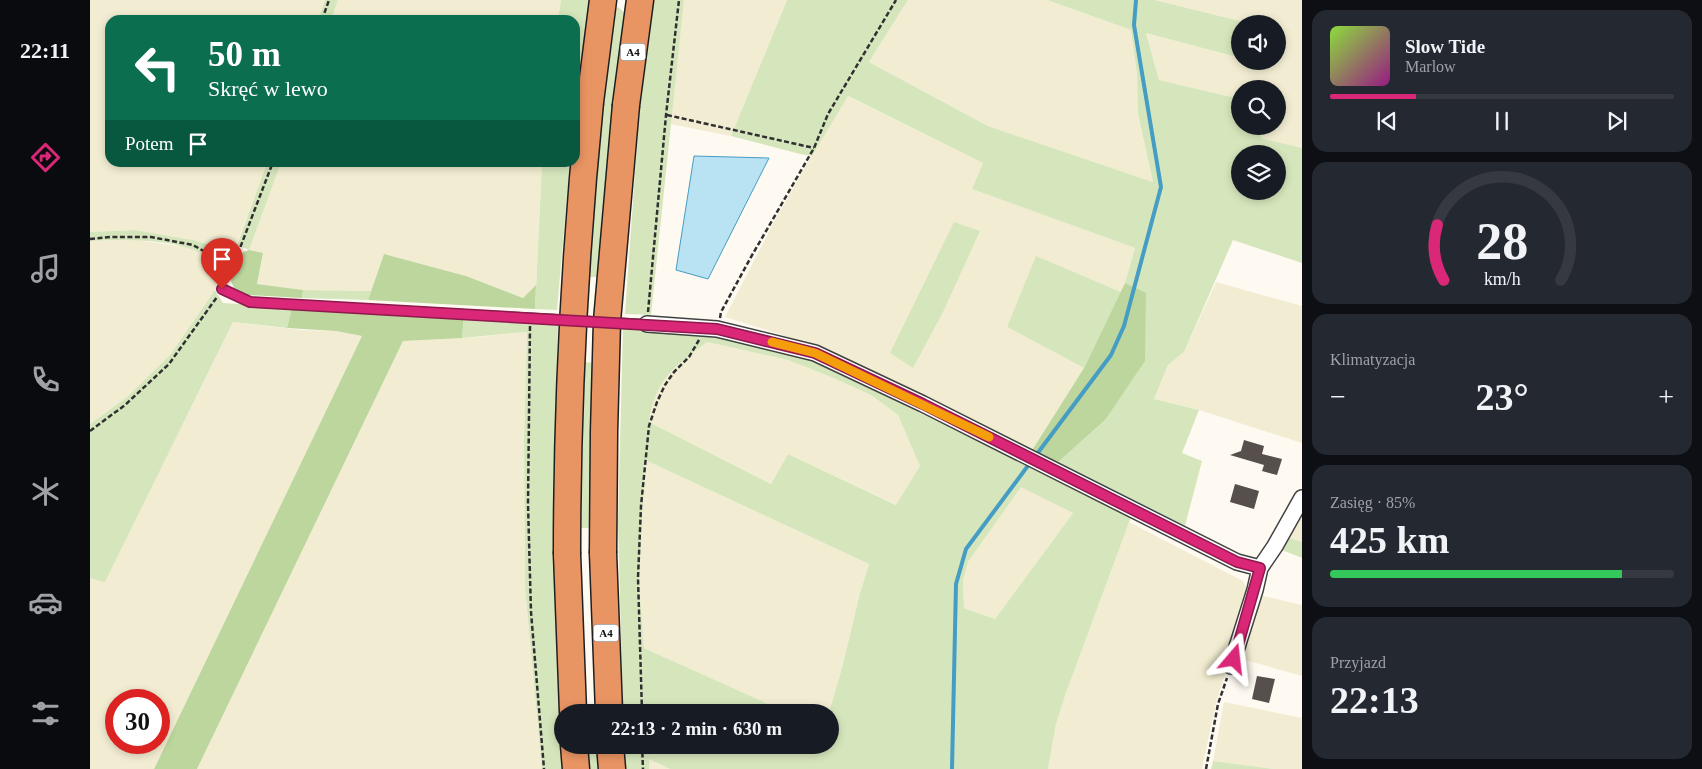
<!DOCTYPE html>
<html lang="pl">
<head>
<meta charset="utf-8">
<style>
	:root { --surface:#171b24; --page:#242831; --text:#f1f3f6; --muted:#9ea1a6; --line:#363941; --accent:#db2777 }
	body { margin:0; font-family:Georgia,serif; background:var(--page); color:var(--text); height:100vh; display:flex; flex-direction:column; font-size:19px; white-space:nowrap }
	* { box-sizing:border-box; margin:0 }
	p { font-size:16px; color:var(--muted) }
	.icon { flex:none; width:28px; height:28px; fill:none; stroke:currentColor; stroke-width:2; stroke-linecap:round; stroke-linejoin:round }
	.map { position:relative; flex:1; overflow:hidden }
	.sheet { display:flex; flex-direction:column; gap:10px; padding:10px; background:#0d0f14; width:400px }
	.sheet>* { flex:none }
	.top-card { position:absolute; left:15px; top:15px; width:475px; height:152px; border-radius:15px; box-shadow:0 2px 8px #0003; background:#0b6e4f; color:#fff; overflow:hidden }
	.tools { position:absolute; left:1141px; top:15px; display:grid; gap:10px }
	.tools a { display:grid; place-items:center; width:55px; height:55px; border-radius:50%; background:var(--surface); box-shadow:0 2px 8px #0003; font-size:25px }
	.speed { position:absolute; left:15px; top:689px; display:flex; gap:10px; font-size:25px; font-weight:700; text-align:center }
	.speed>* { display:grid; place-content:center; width:65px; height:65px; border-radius:50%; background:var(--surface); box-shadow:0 2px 8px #0003; line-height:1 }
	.speed .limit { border:8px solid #d22; background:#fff; color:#111 }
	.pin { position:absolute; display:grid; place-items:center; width:42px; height:42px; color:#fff; margin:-51px -21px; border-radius:50% 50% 50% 0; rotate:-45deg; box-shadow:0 0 5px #0007 }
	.pin .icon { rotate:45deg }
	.me { position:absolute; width:55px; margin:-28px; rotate:17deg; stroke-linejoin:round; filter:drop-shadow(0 0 4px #0008) }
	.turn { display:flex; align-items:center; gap:18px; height:105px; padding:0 20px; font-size:22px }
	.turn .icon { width:65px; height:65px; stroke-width:2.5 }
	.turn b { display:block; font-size:35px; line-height:42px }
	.then { display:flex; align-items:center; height:48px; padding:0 20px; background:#0003; gap:10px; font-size:19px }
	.big { font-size:38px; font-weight:700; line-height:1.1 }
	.sheet .widget { flex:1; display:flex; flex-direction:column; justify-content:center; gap:8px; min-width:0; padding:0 18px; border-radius:15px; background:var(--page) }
	.sheet .dial { align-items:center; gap:0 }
	.dial svg { height:130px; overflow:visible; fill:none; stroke:var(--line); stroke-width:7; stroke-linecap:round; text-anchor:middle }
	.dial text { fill:var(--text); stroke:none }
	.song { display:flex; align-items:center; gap:15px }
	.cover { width:60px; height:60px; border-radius:8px; background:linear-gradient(135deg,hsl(90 70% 55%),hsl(310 70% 35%)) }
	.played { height:5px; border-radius:2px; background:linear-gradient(90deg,var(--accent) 25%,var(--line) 25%) }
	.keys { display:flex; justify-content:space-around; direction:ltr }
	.heat { display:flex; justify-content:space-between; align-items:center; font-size:28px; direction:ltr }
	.charge { height:8px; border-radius:4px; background:linear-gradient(90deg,#34c759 85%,var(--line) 0) }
	.trip { position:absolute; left:464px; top:704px; width:285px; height:50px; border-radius:25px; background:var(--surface); box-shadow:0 2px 8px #0003; font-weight:700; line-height:50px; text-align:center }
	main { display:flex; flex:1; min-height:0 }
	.dock { display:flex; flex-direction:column; width:90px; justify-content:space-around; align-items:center; background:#090b0e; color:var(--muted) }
	.dock .icon { width:35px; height:35px }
	.dock .selected { color:var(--accent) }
	.dock b { font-size:22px; color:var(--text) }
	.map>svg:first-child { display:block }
	.farmland { fill:#f2edd2; fill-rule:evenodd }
	.green { fill:#d6e6bc; fill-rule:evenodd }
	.forest { fill:#bcd69d }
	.water { fill:#b9e2f2; stroke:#459dc3 }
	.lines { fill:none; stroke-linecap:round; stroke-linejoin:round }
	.stream { stroke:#459dc3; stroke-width:4 }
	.building { fill:#564f4b }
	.lane-casing { stroke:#414141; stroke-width:10 }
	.street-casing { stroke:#414141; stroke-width:18 }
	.highway-casing { stroke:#1f1f1f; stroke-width:29 }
	.path { stroke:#303030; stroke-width:2.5; stroke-dasharray:5 2.5; stroke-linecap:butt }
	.lane { stroke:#fff; stroke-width:8 }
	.street { stroke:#fff; stroke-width:15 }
	.highway { stroke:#e99463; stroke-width:26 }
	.highway-bridge-casing { stroke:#1f1f1f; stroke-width:29; stroke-linecap:butt }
	.highway-bridge { stroke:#e99463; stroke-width:26 }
	.route-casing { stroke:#8e194d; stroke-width:12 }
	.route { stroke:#db2777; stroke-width:9 }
	.slow { stroke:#f59e0b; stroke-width:9 }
	.labels { text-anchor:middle; stroke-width:5; stroke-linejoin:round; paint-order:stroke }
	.shield { fill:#fff; stroke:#565656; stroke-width:1 }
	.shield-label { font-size:11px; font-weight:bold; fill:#0e0e0e }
</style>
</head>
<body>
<main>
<nav class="dock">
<b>22:11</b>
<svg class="icon selected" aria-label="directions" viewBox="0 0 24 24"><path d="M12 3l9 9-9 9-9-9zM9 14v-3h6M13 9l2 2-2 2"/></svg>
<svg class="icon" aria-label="music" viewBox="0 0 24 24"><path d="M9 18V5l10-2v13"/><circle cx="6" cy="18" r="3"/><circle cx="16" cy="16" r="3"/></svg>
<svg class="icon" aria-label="phone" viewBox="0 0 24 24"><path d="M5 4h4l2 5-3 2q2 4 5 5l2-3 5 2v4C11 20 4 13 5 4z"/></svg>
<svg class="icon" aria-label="climate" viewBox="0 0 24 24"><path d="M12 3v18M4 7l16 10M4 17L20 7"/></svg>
<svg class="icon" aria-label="car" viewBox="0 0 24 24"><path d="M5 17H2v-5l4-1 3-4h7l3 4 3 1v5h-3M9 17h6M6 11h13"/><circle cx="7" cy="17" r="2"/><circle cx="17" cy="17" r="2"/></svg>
<svg class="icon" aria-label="filters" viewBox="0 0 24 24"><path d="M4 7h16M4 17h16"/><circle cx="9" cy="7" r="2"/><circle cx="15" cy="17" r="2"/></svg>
</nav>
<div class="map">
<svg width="1212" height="769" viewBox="0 0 1212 769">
	<rect width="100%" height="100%" fill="#fefaf1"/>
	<!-- farmland -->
	<path class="farmland" d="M 0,0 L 235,0 L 228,20 L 20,20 L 20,162 L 177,163 L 144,251 L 103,240 L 45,230 L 0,232 Z
		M 248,0 L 471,0 L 468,20 L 241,20 Z
		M 594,0 L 697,0 L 641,136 L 580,124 Z
		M 818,0 L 957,0 L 1041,30 L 1047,74 L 1048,114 L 1063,182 L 898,126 L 779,62 Z
		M 1065,0 L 1212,0 L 1212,148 L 1170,138 L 1171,126 L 1188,126 L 1188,89 L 1150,89 L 1150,99 L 1069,80 L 1056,33 L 1150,58 L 1150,61 L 1161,61 L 1174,65 L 1175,61 L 1188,61 L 1188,24 L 1162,24 Z
		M 757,96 L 893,163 L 882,189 L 1045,248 L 1035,283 L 1031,292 L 947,257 L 917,327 L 994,368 L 941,452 L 746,356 L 692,335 L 635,317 L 686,218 L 741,122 Z
		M 191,163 L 452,163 L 446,285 L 433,298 L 376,276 L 294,254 L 281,291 L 213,290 L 167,284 L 173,254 L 159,250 Z
		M 47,240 L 95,247 L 114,254 L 134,271 L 125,290 L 80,355 L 37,397 L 0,424 L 0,241 Z
		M 1126,282 L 1212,306 L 1212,443 L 1109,410 L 1064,399 L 1078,365 L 1094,352 Z
		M 143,322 L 211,330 L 246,331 L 272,336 L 64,769 L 0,769 L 0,578 L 15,581 ZM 26,700 L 69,700 L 69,742 L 26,742 Z
		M 437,332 L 434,440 L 435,588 L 452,769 L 107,769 L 313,341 L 388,337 Z
		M 617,342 L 698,360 L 741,377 L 781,395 L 808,415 L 831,466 L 807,505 L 698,454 L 681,484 L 559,422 L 564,399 L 572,382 L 588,365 Z
		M 555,460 L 779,564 L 770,593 L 752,668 L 739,712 L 696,712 L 554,648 L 549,583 Z
		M 931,486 L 983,513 L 905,619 L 874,608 L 873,581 L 878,562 Z
		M 1212,508 L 1212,542 L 1196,537 Z
		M 1039,522 L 1153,581 L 1160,594 L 1126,703 L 1112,769 L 958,769 L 966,724 L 976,693 Z
		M 1169,595 L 1212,605 L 1212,676 L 1148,658 Z
		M 1134,702 L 1212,718 L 1212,769 L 1184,769 L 1123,761 Z
		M 559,759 L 580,769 L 559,769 Z"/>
	<!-- green -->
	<path class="green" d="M 235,0 L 248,0 L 241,20 L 228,20 Z
		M 471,0 L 500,0 L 485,101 L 485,20 L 468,20 Z
		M 564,0 L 594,0 L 561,315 L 535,314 L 549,116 Z
		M 697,0 L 818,0 L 779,62 L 898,126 L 1063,182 L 1048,114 L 1047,74 L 1041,30 L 957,0 L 1065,0 L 1162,24 L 1150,24 L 1150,58 L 1056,33 L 1069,80 L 1150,99 L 1150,126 L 1171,126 L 1171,138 L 1212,148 L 1212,263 L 1143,240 L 1094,352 L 1078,365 L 1064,399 L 1109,410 L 1092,453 L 1112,461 L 1095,526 L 1027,492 L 965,465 L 1015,420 L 1056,294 L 1035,283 L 1045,248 L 882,189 L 893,163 L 758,96 L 722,156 L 710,154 L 641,136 ZM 1150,154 L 1188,154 L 1188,191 L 1150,191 Z
		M 528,7 L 538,16 L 513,277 L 494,277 L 520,12 Z
		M 177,163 L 191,163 L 159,250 L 147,245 Z
		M 452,163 L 480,163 L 467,310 L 445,309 Z
		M 864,222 L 890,231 L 853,312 L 823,368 L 800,353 Z
		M 45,230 L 103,240 L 144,251 L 134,271 C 127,266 120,258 112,254 C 82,238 33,240 0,241 L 0,232 Z
		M 946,256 L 1031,292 L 994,368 L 917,327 Z
		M 125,290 L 133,303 L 202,307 L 197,328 L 143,322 L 15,582 L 0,578 L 0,424 L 37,397 L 80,355 Z
		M 213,290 L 281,291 L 278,300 L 212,298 Z
		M 374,316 L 468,322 L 464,475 L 467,673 L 473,769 L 452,769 L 435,588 L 434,440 L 437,332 L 372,338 Z
		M 533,325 L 628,333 L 711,356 L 745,371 L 943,469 L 995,491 L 1041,517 L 976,693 L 966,724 L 958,769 L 580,769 L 559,759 L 559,769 L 535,769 L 534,745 L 740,745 L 739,712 L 752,668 L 770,593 L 779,564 L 555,460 L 549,583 L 554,648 L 696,712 L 533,712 L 528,523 ZM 617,342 L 698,360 L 741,377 L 781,395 L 808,415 L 830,466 L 806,505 L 698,454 L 681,484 L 559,422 C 566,377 584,368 617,342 ZM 931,487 L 983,513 L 905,619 L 874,608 L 873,581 L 878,562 Z
		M 489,362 L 507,363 L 504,528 L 485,528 Z
		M 1196,537 L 1212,542 L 1212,558 L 1192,550 Z
		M 494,747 L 512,747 L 514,769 L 495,769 Z
		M 1123,761 L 1184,769 L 1121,769 Z"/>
	<!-- forest -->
	<path class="forest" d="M 159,250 L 173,253 L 167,284 L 213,290 L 212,298 L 158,295 L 144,288 L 141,281 L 153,252 Z
		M 294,254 L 376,276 L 433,298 L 446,285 L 445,309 L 278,300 Z
		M 1035,283 L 1056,293 L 1055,361 L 1015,420 L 965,465 L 941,452 L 994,368 Z
		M 202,307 L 374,316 L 372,338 L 313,341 L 107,769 L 64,769 L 272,336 L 246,331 L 197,328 Z"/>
	<!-- water -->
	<path class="water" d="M 604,156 L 679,158 L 618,279 L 586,270 Z"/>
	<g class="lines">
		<!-- stream -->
		<path class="stream" d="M 947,454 L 1021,355 L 1034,326 L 1071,187 L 1044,25 L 1046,0
			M 862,769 L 866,584 L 876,549 L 937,467"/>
	</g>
	<!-- building -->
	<path class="building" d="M 1154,440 L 1174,446 L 1172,454 L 1192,459 L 1187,475 L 1172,471 L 1174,465 L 1140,455 L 1151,451 Z
		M 1145,484 L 1169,491 L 1164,509 L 1140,502 Z
		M 1167,676 L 1185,679 L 1179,703 L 1162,699 Z"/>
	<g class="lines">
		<!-- lane casing -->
		<g class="lane-casing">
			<path id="lane" d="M 132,289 L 160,302 L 557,324"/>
		</g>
		<!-- street casing -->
		<g class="street-casing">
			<path id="street" d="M 557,324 L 627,329 L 725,353 L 833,404 L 1147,562 L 1170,568 L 1185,546 L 1212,498
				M 1141,666 L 1165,590 L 1170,568"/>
		</g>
		<!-- highway casing -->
		<g class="highway-casing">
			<path id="highway" d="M 500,102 L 513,0
				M 536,105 L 550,0
				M 513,553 L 519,712
				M 477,554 L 483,712
				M 484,745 L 486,769
				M 520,745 L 522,769"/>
		</g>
		<!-- path -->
		<path class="path" d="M 232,20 L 239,0
			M 577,115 L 724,148
			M 0,239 L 20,237 L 61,237 L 103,245 L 142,267
			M 135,281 L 150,248 L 183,162
			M 558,312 L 576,115 L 589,0
			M 630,318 L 631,312 L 661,257 L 724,148 L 738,114 L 806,0
			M 440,326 L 438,504 L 441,612 L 454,769
			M 0,431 L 35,405 L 79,364 L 127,297
			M 552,712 L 548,578 L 551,506 L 559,426 L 567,402 L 575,385 L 584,372 L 599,357 L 609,340
			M 552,745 L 553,769
			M 1116,769 L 1128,704 L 1137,678"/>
		<!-- lane -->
		<use href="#lane" class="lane"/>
		<!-- street -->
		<use href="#street" class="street"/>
		<!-- highway -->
		<use href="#highway" class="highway"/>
		<!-- highway-bridge casing -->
		<g class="highway-bridge-casing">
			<path id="highway-bridge" d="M 513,553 L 514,432 L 517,321 L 536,105
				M 477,554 C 477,403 485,252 500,102"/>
		</g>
		<!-- highway-bridge -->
		<use href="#highway-bridge" class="highway-bridge"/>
	</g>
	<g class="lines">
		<!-- route casing -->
		<g class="route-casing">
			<path id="route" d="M 132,289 L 160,302 L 627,329 L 725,353 L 833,404 L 1147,562 L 1170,568 L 1144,659"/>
		</g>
		<!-- route -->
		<use href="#route" class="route"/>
		<!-- slow -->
		<path class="slow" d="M 682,342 L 725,353 L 899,437"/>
	</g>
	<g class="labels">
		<!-- shield labels -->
		<g class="shield">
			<rect x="530.5" y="43.5" width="25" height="17" rx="4"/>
			<rect x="503.5" y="624.5" width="25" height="17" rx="4"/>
		</g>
		<g class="shield-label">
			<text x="543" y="56">A4</text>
			<text x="516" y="637">A4</text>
		</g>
	</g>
</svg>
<div class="tools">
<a><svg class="icon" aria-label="sound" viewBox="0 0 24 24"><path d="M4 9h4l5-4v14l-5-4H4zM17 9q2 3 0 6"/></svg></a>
<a><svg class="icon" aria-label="search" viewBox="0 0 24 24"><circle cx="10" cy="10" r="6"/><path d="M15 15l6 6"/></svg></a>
<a><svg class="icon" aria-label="layers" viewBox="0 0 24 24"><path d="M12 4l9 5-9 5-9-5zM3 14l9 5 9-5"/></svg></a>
</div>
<div class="speed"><div class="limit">30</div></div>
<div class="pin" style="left:132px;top:289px;background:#d93025"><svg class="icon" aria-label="arrive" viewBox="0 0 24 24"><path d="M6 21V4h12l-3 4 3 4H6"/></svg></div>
<svg class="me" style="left:1144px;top:659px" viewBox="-20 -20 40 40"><path d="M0-17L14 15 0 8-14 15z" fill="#db2777" stroke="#fff" stroke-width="4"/></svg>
<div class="trip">22:13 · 2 min · 630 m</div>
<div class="top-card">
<div class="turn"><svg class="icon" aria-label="left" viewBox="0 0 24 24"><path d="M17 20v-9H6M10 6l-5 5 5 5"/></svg><div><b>50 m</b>Skręć w lewo</div></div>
<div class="then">Potem<svg class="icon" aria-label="arrive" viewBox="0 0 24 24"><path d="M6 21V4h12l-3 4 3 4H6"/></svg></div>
</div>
</div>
<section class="sheet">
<div class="widget">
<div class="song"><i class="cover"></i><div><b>Slow Tide</b><p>Marlow</p></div></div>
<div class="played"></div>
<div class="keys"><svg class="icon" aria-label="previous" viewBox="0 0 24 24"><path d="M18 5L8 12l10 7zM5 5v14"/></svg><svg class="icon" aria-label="pause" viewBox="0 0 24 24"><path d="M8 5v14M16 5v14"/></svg><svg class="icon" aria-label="next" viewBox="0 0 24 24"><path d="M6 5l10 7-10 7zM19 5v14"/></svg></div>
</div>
<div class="widget dial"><svg viewBox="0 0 100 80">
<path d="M14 69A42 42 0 1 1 86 69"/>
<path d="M14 69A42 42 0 0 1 10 35" stroke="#db2777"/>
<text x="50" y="56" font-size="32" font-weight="700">28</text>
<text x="50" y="72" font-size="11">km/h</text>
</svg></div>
<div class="widget"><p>Klimatyzacja</p>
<div class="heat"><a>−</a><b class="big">23°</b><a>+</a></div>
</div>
<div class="widget"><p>Zasięg · 85%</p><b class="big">425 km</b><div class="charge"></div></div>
<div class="widget"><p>Przyjazd</p><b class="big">22:13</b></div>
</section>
</main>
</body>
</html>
